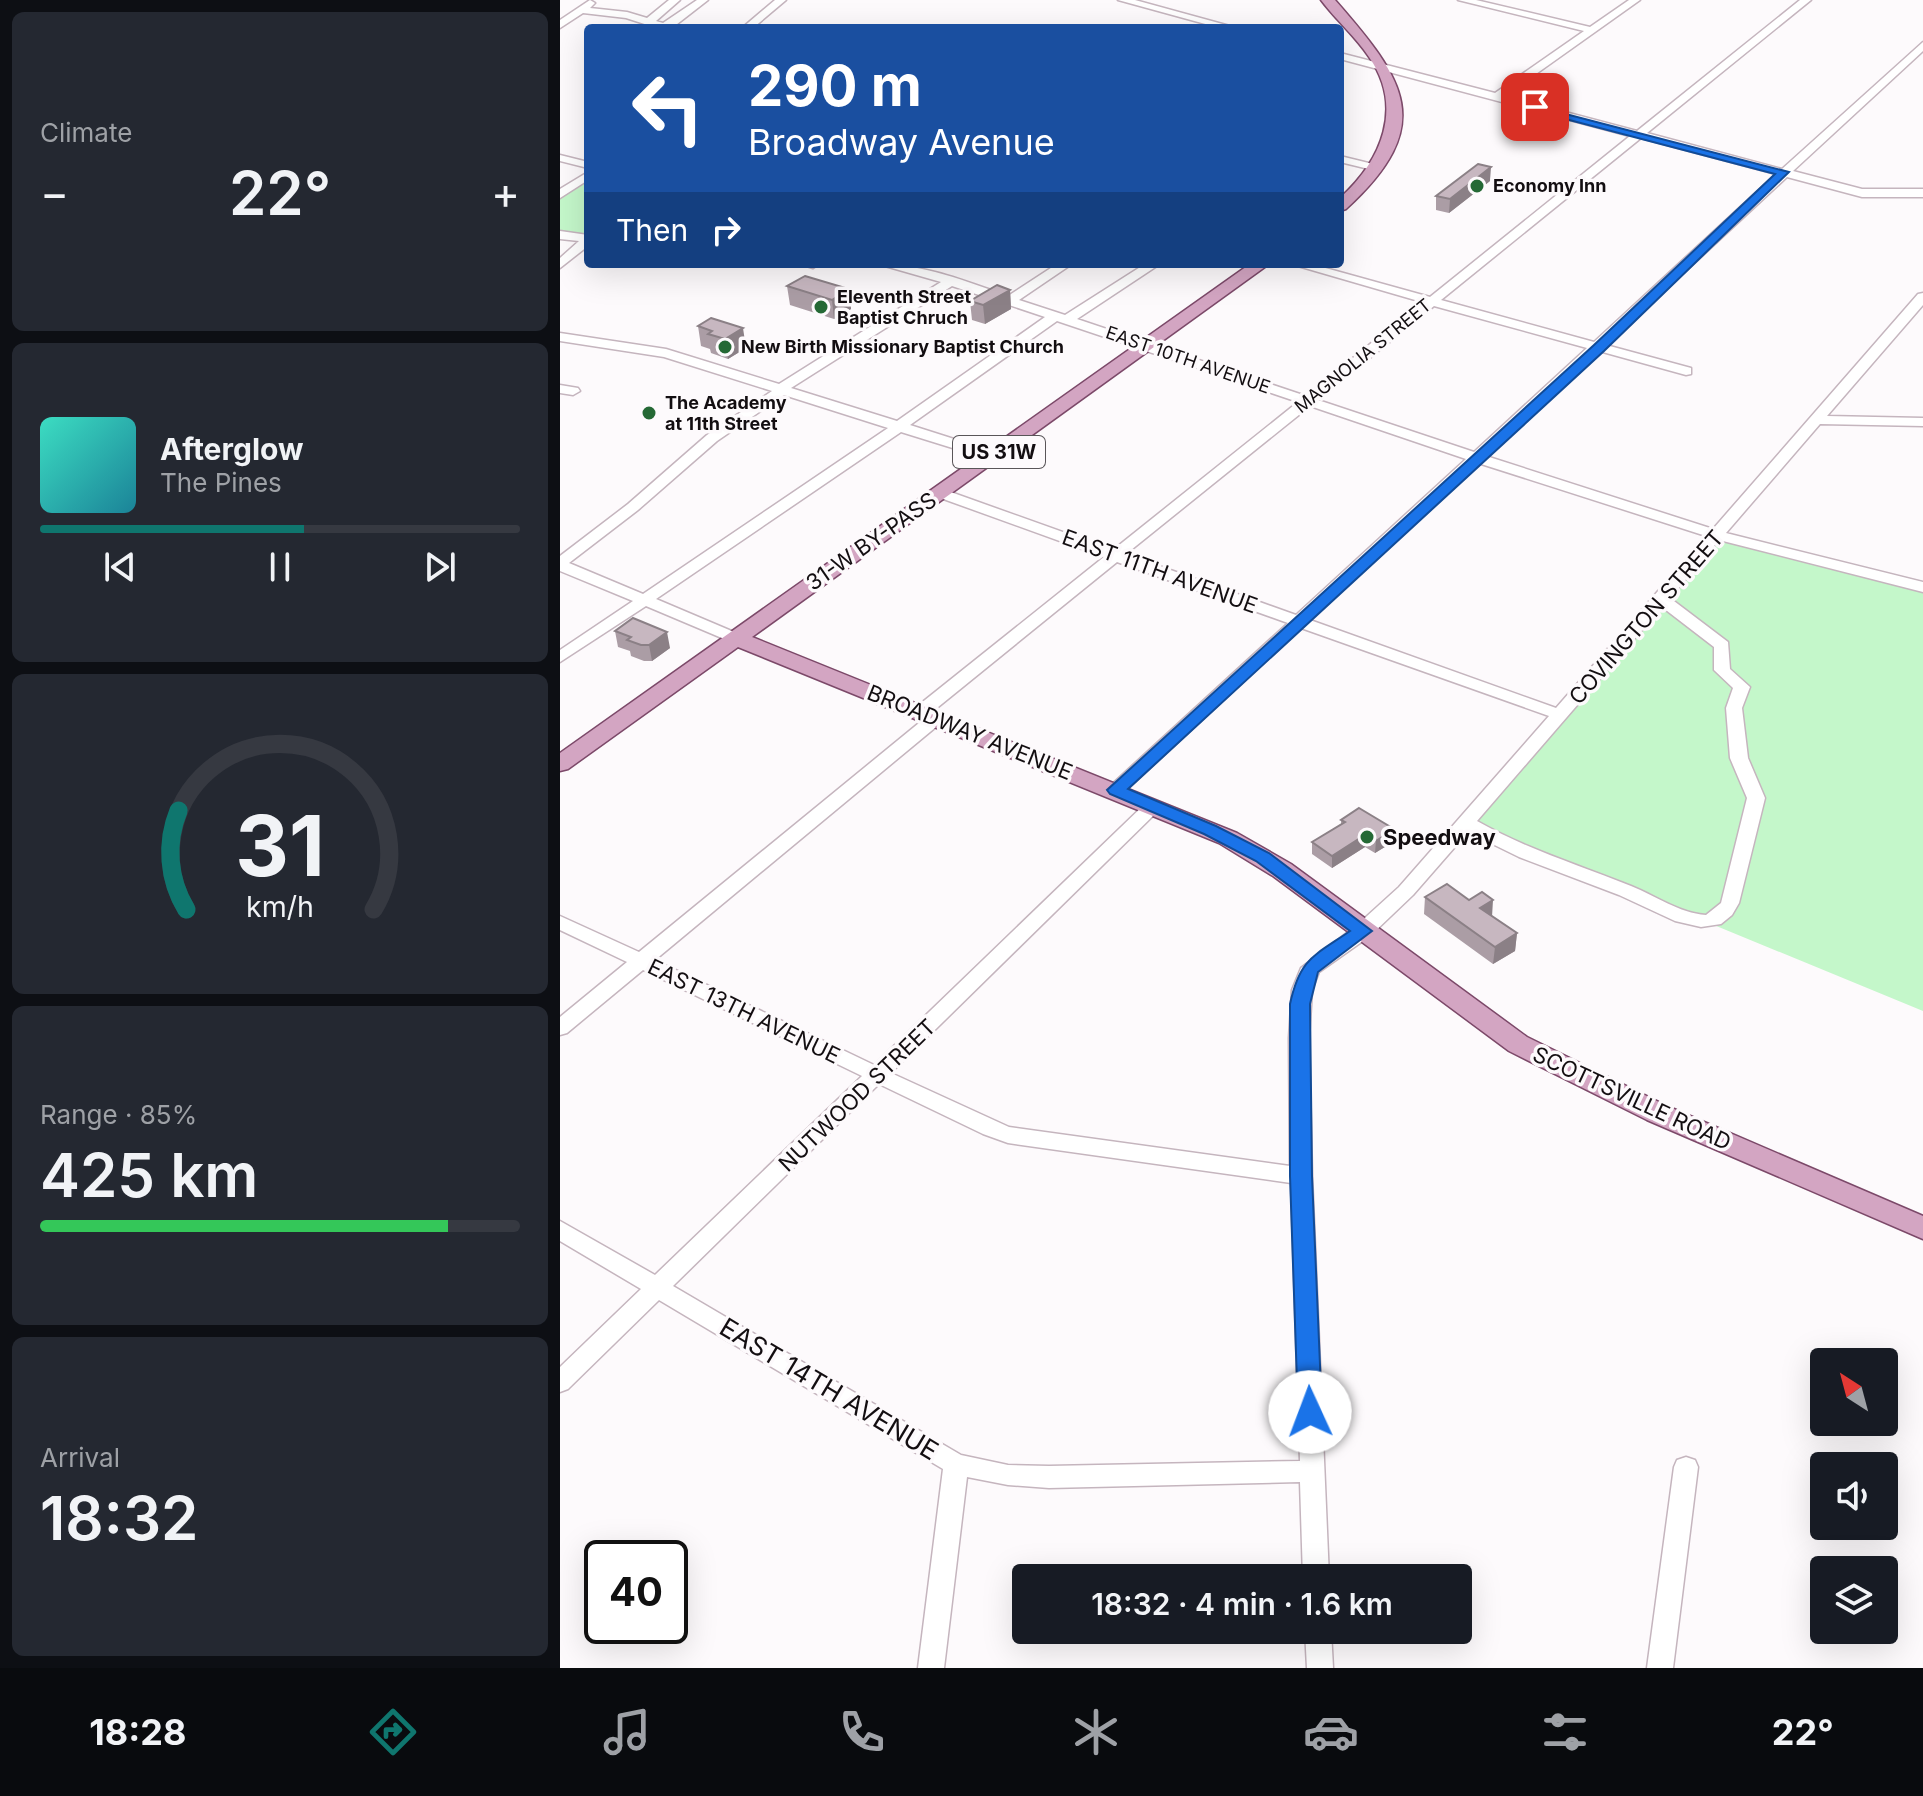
<!DOCTYPE html>
<html lang="en">
<head>
<meta charset="utf-8">
<style>
	:root { --surface:#171b24; --page:#242831; --text:#f1f3f6; --muted:#9ea1a6; --line:#363941; --accent:#0f766e }
	body { margin:0; font-family:Inter,sans-serif; background:var(--page); color:var(--text); height:100vh; display:flex; flex-direction:column; font-size:30px; white-space:nowrap }
	* { box-sizing:border-box; margin:0 }
	p { font-size:26px; color:var(--muted) }
	.icon { flex:none; width:44px; height:44px; fill:none; stroke:currentColor; stroke-width:2; stroke-linecap:round; stroke-linejoin:round }
	.map { position:relative; flex:1; overflow:hidden }
	.details { display:flex; flex-direction:column; gap:12px; padding:12px; background:#0d0f14; width:560px }
	.details>* { flex:none }
	.guide { position:absolute; left:24px; top:24px; width:760px; height:244px; border-radius:8px; box-shadow:0 8px 32px #0002; background:#1a4fa0; color:#fff; overflow:hidden }
	.needle { width:52px; rotate:324deg }
	.buttons { position:absolute; left:1250px; top:1348px; display:grid; gap:16px }
	.buttons a { display:grid; place-items:center; width:88px; height:88px; border-radius:8px; background:var(--surface); box-shadow:0 8px 32px #0002; font-size:40px }
	.speed { position:absolute; left:24px; top:1540px; display:flex; gap:16px; font-size:40px; font-weight:700; text-align:center }
	.speed>* { display:grid; place-content:center; width:104px; height:104px; border-radius:50%; background:var(--surface); box-shadow:0 8px 32px #0002; line-height:1 }
	.speed .limit { border:4px solid #111; border-radius:12px; background:#fff; color:#111 }
	.pin { position:absolute; display:grid; place-items:center; width:68px; height:68px; color:#fff; margin:-34px; border-radius:16px; box-shadow:0 4px 12px #0006 }
	.me { position:absolute; width:88px; margin:-44px; rotate:358deg; stroke-linejoin:round; filter:drop-shadow(0 0 6px #0008) }
	.turn { display:flex; align-items:center; gap:28px; height:168px; padding:0 32px; font-size:36px }
	.turn .icon { width:104px; height:104px; stroke-width:2.5 }
	.turn b { display:block; font-size:56px; line-height:68px }
	.then { display:flex; align-items:center; height:76px; padding:0 32px; background:#0003; gap:16px; font-size:30px }
	.big { font-size:60px; font-weight:600; line-height:1.1 }
	.details .tile { flex:1; display:flex; flex-direction:column; justify-content:center; gap:12px; min-width:0; padding:0 28px; border-radius:12px; background:var(--page) }
	.details .dial { align-items:center; gap:0 }
	.dial svg { height:208px; overflow:visible; fill:none; stroke:var(--line); stroke-width:7; stroke-linecap:round; text-anchor:middle }
	.dial text { fill:var(--text); stroke:none }
	.song { display:flex; align-items:center; gap:24px }
	.cover { width:96px; height:96px; border-radius:12px; background:linear-gradient(135deg,hsl(170 70% 55%),hsl(190 70% 35%)) }
	.played { height:8px; border-radius:4px; background:linear-gradient(90deg,var(--accent) 55%,var(--line) 55%) }
	.keys { display:flex; justify-content:space-around; direction:ltr }
	.heat { display:flex; justify-content:space-between; align-items:center; font-size:44px; direction:ltr }
	.charge { height:12px; border-radius:6px; background:linear-gradient(90deg,#34c759 85%,var(--line) 0) }
	.trip { position:absolute; left:452px; top:1564px; width:460px; height:80px; border-radius:8px; background:var(--surface); box-shadow:0 8px 32px #0002; font-weight:600; line-height:80px; text-align:center }
	.tabs { display:flex; height:128px; justify-content:space-around; align-items:center; background:#090b0e; color:var(--muted) }
	.tabs .icon { width:56px; height:56px }
	.tabs .current { color:var(--accent) }
	.tabs b { font-size:36px; color:var(--text) }
	main { display:flex; flex:1; min-height:0 }
	.map>svg:first-child { display:block }
	.green { fill:#c4f7ca }
	.lines { fill:none; stroke-linecap:round; stroke-linejoin:round }
	.minor-casing { stroke:#c5b5be; stroke-width:3 }
	.major-casing { stroke:#7c4969; stroke-width:3 }
	.minor { fill:#fff; fill-rule:evenodd }
	.major { fill:#d3a5c2; fill-rule:evenodd }
	.wall { fill:#ab9da5 }
	.shaded-wall { fill:#8b8086 }
	.building { fill:#c7b7c0; stroke:#8b8086; stroke-width:2 }
	.route { fill:#1a73e8; stroke:#114b97; stroke-width:2 }
	.poi-dot { fill:#256935; stroke:#fdfafc; stroke-width:3 }
	.labels { text-anchor:middle; stroke-width:7; stroke-linejoin:round; paint-order:stroke }
	.far-poi-label { font-size:18px; font-weight:bold; fill:#130e11; stroke:#fdfafc; text-anchor:start }
	.far-street-label { font-size:18px; fill:#130e11; stroke:#fdfafc }
	.shield { fill:#fdfafc; stroke:#595558; stroke-width:2 }
	.shield-label { font-size:20px; font-weight:bold; fill:#130e11 }
	.street-label { font-size:22px; fill:#130e11; stroke:#fdfafc }
	.poi-label { font-size:22px; font-weight:bold; fill:#130e11; stroke:#fdfafc; text-anchor:start }
	.near-street-label { font-size:26px; fill:#130e11; stroke:#fdfafc }
</style>
</head>
<body>
<main>
<section class="details">
<div class="tile"><p>Climate</p>
<div class="heat"><a>−</a><b class="big">22°</b><a>+</a></div>
</div>
<div class="tile">
<div class="song"><i class="cover"></i><div><b>Afterglow</b><p>The Pines</p></div></div>
<div class="played"></div>
<div class="keys"><svg class="icon" aria-label="previous" viewBox="0 0 24 24"><path d="M18 5L8 12l10 7zM5 5v14"/></svg><svg class="icon" aria-label="pause" viewBox="0 0 24 24"><path d="M8 5v14M16 5v14"/></svg><svg class="icon" aria-label="next" viewBox="0 0 24 24"><path d="M6 5l10 7-10 7zM19 5v14"/></svg></div>
</div>
<div class="tile dial"><svg viewBox="0 0 100 80">
<path d="M14 69A42 42 0 1 1 86 69"/>
<path d="M14 69A42 42 0 0 1 11 31" stroke="#0f766e"/>
<text x="50" y="56" font-size="32" font-weight="700">31</text>
<text x="50" y="72" font-size="11">km/h</text>
</svg></div>
<div class="tile"><p>Range · 85%</p><b class="big">425 km</b><div class="charge"></div></div>
<div class="tile"><p>Arrival</p><b class="big">18:32</b></div>
</section>
<div class="map">
<svg width="1363" height="1668" viewBox="0 0 1363 1668">
	<rect width="100%" height="100%" fill="#fdfafc"/>
	<!-- green -->
	<path class="green" d="M 28,180 L 28,236 L 0,233 L 0,197 Z
		M 1157,536 L 1363,588 L 1363,1011 L 906,823 Z"/>
	<g class="lines">
		<!-- minor casing -->
		<g class="minor-casing">
			<path id="minor" d="M 30,0 L 35,3 L 30,8 L 67,12 L 87,18 L 109,0 L 120,0 L 96,21 L 103,23 L 137,0 L 148,0 L 112,28 L 97,28 L 66,18 L 23,13 L 0,28 L 0,20 Z
				M 215,0 L 226,0 L 193,28 L 182,28 Z
				M 558,0 L 575,0 L 677,28 L 660,28 Z
				M 898,0 L 916,0 L 1030,27 L 1069,0 L 1080,0 L 945,96 L 1077,131 L 1240,0 L 1251,0 L 1087,133 L 1222,169 L 1363,42 L 1363,51 L 1233,171 L 1302,189 L 1363,189 L 1363,197 L 1302,197 L 1227,177 L 1046,345 L 1131,368 L 1131,374 L 1126,375 L 1039,351 L 926,456 L 1153,529 L 1358,294 L 1363,293 L 1363,305 L 1267,416 L 1363,418 L 1363,426 L 1260,424 L 1166,533 L 1363,582 L 1363,592 L 1159,540 L 1110,598 L 1168,642 L 1170,669 L 1190,687 L 1182,708 L 1188,758 L 1205,798 L 1179,903 L 1172,915 L 1161,924 L 1141,927 L 1115,921 L 1059,895 L 959,857 L 908,832 L 853,895 L 810,936 L 759,972 L 752,990 L 749,1038 L 752,1176 L 769,1578 L 743,1578 L 740,1482 L 489,1488 L 448,1485 L 407,1477 L 384,1668 L 358,1668 L 383,1469 L 99,1300 L 8,1389 L 0,1392 L 0,1367 L 81,1289 L 0,1241 L 0,1221 L 95,1275 L 302,1076 L 83,970 L 7,1033 L 0,1035 L 0,1017 L 67,962 L 0,930 L 0,916 L 79,952 L 370,714 L 382,714 L 384,718 L 382,722 L 95,960 L 314,1065 L 587,802 L 599,802 L 602,806 L 599,810 L 331,1073 L 449,1127 L 730,1166 L 729,1038 L 732,990 L 741,968 L 796,926 L 839,887 L 989,716 L 741,628 L 562,794 L 550,794 L 547,790 L 550,786 L 728,623 L 557,562 L 367,716 L 355,716 L 353,712 L 355,708 L 544,557 L 375,496 L 375,490 L 385,490 L 553,550 L 738,402 L 497,321 L 350,425 L 438,453 L 438,459 L 428,459 L 341,432 L 96,599 L 181,635 L 183,638 L 181,641 L 169,641 L 86,606 L 0,662 L 0,650 L 73,601 L 0,571 L 0,556 L 68,504 L 147,435 L 212,391 L 104,357 L 0,341 L 0,333 L 106,349 L 219,384 L 381,282 L 318,264 C 364,264 405,281 448,296 L 497,264 L 512,264 L 459,300 L 505,315 L 585,264 L 600,264 L 517,319 L 746,396 L 862,302 L 731,264 L 751,264 L 870,297 L 1070,136 L 780,59 L 780,53 L 935,93 L 1024,31 ZM 1081,138 L 1216,174 L 1034,342 L 881,300 ZM 392,286 L 485,317 L 337,421 L 231,388 ZM 874,306 L 1027,348 L 914,452 L 758,400 ZM 224,395 L 328,428 L 83,594 L 9,563 L 78,510 L 157,441 ZM 750,406 L 906,459 L 736,615 L 566,554 ZM 918,463 L 1146,536 L 996,708 L 750,620 ZM 1102,607 L 1154,647 L 1154,670 L 1173,688 L 1166,708 L 1170,758 L 1187,798 L 1161,903 L 1146,915 C 1119,913 1096,896 1071,886 C 1019,865 966,849 917,821 ZM 319,1084 L 423,1134 L 448,1143 L 731,1183 L 740,1461 L 489,1466 L 448,1465 L 401,1455 L 113,1286 Z
				M 0,155 L 28,162 L 28,168 L 0,161 Z
				M 780,156 L 821,166 L 823,168 L 817,171 L 780,162 Z
				M 28,172 L 28,180 L 0,198 L 0,189 Z
				M 0,231 L 28,235 L 28,246 L 0,268 L 0,258 L 19,241 L 0,239 Z
				M 240,264 L 259,264 L 253,268 Z
				M 0,385 L 18,388 L 20,391 L 13,395 L 0,393 Z
				M 1126,1457 L 1135,1460 L 1138,1467 L 1113,1668 L 1087,1668 L 1114,1467 L 1117,1460 Z
				M 745,1630 L 771,1630 L 773,1668 L 747,1668 Z"/>
		</g>
		<!-- major casing -->
		<g class="major-casing">
			<path id="major" d="M 761,0 L 775,0 C 845,80 878,125 786,209 L 780,211 L 780,198 C 822,160 844,107 809,57 C 795,36 776,20 761,0 Z
				M 690,264 L 709,264 L 192,637 L 677,833 L 731,864 L 967,1037 L 1107,1106 L 1363,1216 L 1363,1239 L 1087,1120 L 949,1051 L 713,876 L 659,843 L 178,647 L 8,769 L 0,771 L 0,753 Z"/>
		</g>
		<!-- minor -->
		<use href="#minor" class="minor"/>
		<!-- major -->
		<use href="#major" class="major"/>
	</g>
	<!-- wall -->
	<path class="wall" d="M 930,181 L 889,213 L 876,210 L 876,196 Z
		M 227,286 L 289,289 L 291,309 L 274,319 L 230,305 Z
		M 450,290 L 451,309 L 425,324 L 412,320 L 410,301 Z
		M 151,318 L 186,348 L 168,359 L 151,353 L 150,349 L 141,346 L 138,326 Z
		M 55,631 L 110,648 L 92,661 L 84,661 L 71,656 L 70,651 L 58,647 Z
		M 781,820 L 833,842 L 815,853 L 805,847 L 772,868 L 752,854 L 752,842 L 781,824 Z
		M 865,897 L 932,916 L 957,933 L 955,951 L 933,964 L 864,914 Z"/>
	<!-- shaded-wall -->
	<path class="shaded-wall" d="M 931,167 L 930,181 L 889,213 L 890,199 Z
		M 289,289 L 291,309 L 274,319 L 272,300 Z
		M 450,290 L 451,309 L 425,324 L 423,305 Z
		M 183,328 L 186,348 L 168,359 L 165,339 Z
		M 107,632 L 110,648 L 92,661 L 89,645 Z
		M 834,829 L 833,842 L 815,853 L 816,841 Z
		M 805,835 L 805,847 L 772,868 L 772,856 Z
		M 933,900 L 932,917 L 920,908 Z
		M 957,933 L 955,951 L 933,964 L 935,947 Z"/>
	<!-- building -->
	<path class="building" d="M 918,164 L 931,167 L 890,199 L 876,196 Z
		M 245,276 L 289,289 L 272,300 L 227,286 Z
		M 437,285 L 450,290 L 423,305 L 410,301 Z
		M 151,318 L 183,328 L 165,339 L 148,334 L 152,331 L 138,326 Z
		M 73,618 L 107,632 L 89,645 L 81,645 L 67,640 L 71,637 L 55,631 Z
		M 799,808 L 834,829 L 816,841 L 805,835 L 772,856 L 752,842 L 785,822 L 781,820 Z
		M 887,884 L 909,900 L 922,892 L 933,900 L 920,908 L 957,933 L 935,947 L 865,897 Z"/>
	<!-- route -->
	<path class="route" d="M 971,105 L 1229,172 L 1044,351 L 568,789 L 656,826 L 709,853 L 812,931 L 758,972 L 750,1004 L 752,1176 L 762,1412 L 759,1419 L 750,1422 L 742,1419 L 738,1412 L 730,1176 L 730,1004 C 740,958 754,956 790,931 L 696,861 L 644,834 L 550,794 L 547,790 L 1034,345 L 1215,174 L 971,110 Z"/>
	<!-- markers -->
	<g class="poi-dot">
		<circle cx="917" cy="186" r="8"/>
		<circle cx="261" cy="307" r="8"/>
		<circle cx="165" cy="347" r="8"/>
		<circle cx="89" cy="413" r="8"/>
		<circle cx="807" cy="837" r="8"/>
	</g>
	<g class="labels">
		<!-- far-poi labels -->
		<g class="far-poi-label">
			<text x="933" y="192">Economy Inn</text>
			<text x="277" y="303">Eleventh Street<tspan x="277" dy="21">Baptist Chruch</tspan></text>
			<text x="181" y="353">New Birth Missionary Baptist Church</text>
			<text x="105" y="409">The Academy<tspan x="105" dy="21">at 11th Street</tspan></text>
		</g>
		<!-- far-street labels -->
		<g class="far-street-label">
			<text transform="translate(803 356) rotate(-39)" y="6">MAGNOLIA STREET</text>
			<text transform="translate(628 360) rotate(19)" y="6">EAST 10TH AVENUE</text>
		</g>
		<!-- shield labels -->
		<rect class="shield" x="393" y="436" width="92" height="32" rx="6"/>
		<g class="shield-label">
			<text x="439" y="459">US 31W</text>
		</g>
		<!-- street labels -->
		<g class="street-label">
			<text transform="translate(311 541) rotate(-35)" y="8">31-W BY-PASS</text>
			<text transform="translate(600 571) rotate(20)" y="8">EAST 11TH AVENUE</text>
			<text transform="translate(1086 617) rotate(-49)" y="8">COVINGTON STREET</text>
			<text transform="translate(410 732) rotate(22)" y="8">BROADWAY AVENUE</text>
			<text transform="translate(184 1011) rotate(26)" y="8">EAST 13TH AVENUE</text>
			<text transform="translate(297 1095) rotate(-44)" y="8">NUTWOOD STREET</text>
			<text transform="translate(1072 1098) rotate(25)" y="8">SCOTTSVILLE ROAD</text>
		</g>
		<!-- poi labels -->
		<g class="poi-label">
			<text x="823" y="845">Speedway</text>
		</g>
		<!-- near-street labels -->
		<g class="near-street-label">
			<text transform="translate(269 1389) rotate(31)" y="9">EAST 14TH AVENUE</text>
		</g>
	</g>
</svg>
<div class="buttons">
<a><svg class="needle" viewBox="-14 -14 28 28"><path d="M0-13l5 13h-10z" fill="#e53935"/><path d="M0 13l5-13h-10z" fill="#9ea1a6"/></svg></a>
<a><svg class="icon" aria-label="sound" viewBox="0 0 24 24"><path d="M4 9h4l5-4v14l-5-4H4zM17 9q2 3 0 6"/></svg></a>
<a><svg class="icon" aria-label="layers" viewBox="0 0 24 24"><path d="M12 4l9 5-9 5-9-5zM3 14l9 5 9-5"/></svg></a>
</div>
<div class="speed"><div class="limit">40</div></div>
<div class="pin" style="left:975px;top:107px;background:#d93025"><svg class="icon" aria-label="arrive" viewBox="0 0 24 24"><path d="M6 21V4h12l-3 4 3 4H6"/></svg></div>
<svg class="me" style="left:750px;top:1412px" viewBox="-20 -20 40 40"><circle r="19" fill="#fff"/><path d="M0-13L10 11 0 6-10 11z" fill="#1a73e8"/></svg>
<div class="trip">18:32 · 4 min · 1.6 km</div>
<div class="guide">
<div class="turn"><svg class="icon" aria-label="left" viewBox="0 0 24 24"><path d="M17 20v-9H6M10 6l-5 5 5 5"/></svg><div><b>290 m</b>Broadway Avenue</div></div>
<div class="then">Then<svg class="icon" aria-label="right" viewBox="0 0 24 24"><path d="M7 20v-9h11M14 6l5 5-5 5"/></svg></div>
</div>
</div>
</main>
<nav class="tabs">
<b>18:28</b>
<svg class="icon current" aria-label="directions" viewBox="0 0 24 24"><path d="M12 3l9 9-9 9-9-9zM9 14v-3h6M13 9l2 2-2 2"/></svg>
<svg class="icon" aria-label="music" viewBox="0 0 24 24"><path d="M9 18V5l10-2v13"/><circle cx="6" cy="18" r="3"/><circle cx="16" cy="16" r="3"/></svg>
<svg class="icon" aria-label="phone" viewBox="0 0 24 24"><path d="M5 4h4l2 5-3 2q2 4 5 5l2-3 5 2v4C11 20 4 13 5 4z"/></svg>
<svg class="icon" aria-label="climate" viewBox="0 0 24 24"><path d="M12 3v18M4 7l16 10M4 17L20 7"/></svg>
<svg class="icon" aria-label="car" viewBox="0 0 24 24"><path d="M5 17H2v-5l4-1 3-4h7l3 4 3 1v5h-3M9 17h6M6 11h13"/><circle cx="7" cy="17" r="2"/><circle cx="17" cy="17" r="2"/></svg>
<svg class="icon" aria-label="filters" viewBox="0 0 24 24"><path d="M4 7h16M4 17h16"/><circle cx="9" cy="7" r="2"/><circle cx="15" cy="17" r="2"/></svg>
<b>22°</b>
</nav>
</body>
</html>
